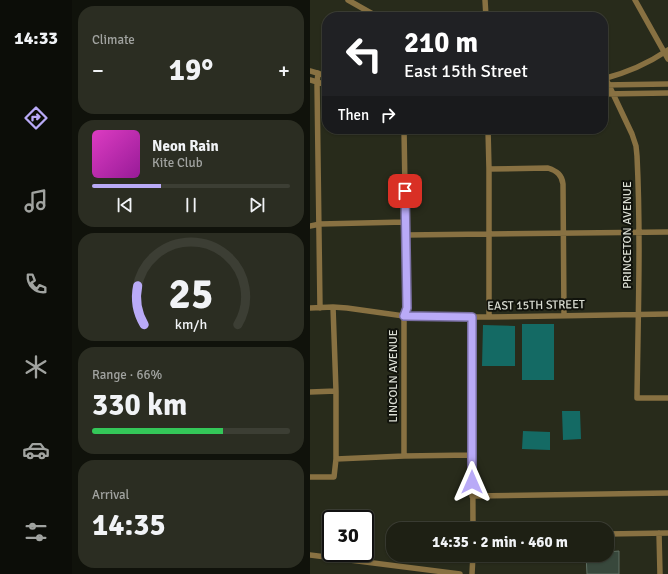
<!DOCTYPE html>
<html lang="en">
<head>
<meta charset="utf-8">
<style>
	:root { --surface:#1e2014; --page:#2b2d22; --text:#f1f3f6; --muted:#a1a3a0; --line:#3c3e34; --accent:#b9aaf7 }
	body { margin:0; font-family:Signika,sans-serif; background:var(--page); color:var(--text); height:100vh; display:flex; flex-direction:column; font-size:15px; white-space:nowrap }
	* { box-sizing:border-box; margin:0 }
	p { font-size:13px; color:var(--muted) }
	.icon { flex:none; width:22px; height:22px; fill:none; stroke:currentColor; stroke-width:2; stroke-linecap:round; stroke-linejoin:round }
	.map { position:relative; flex:1; overflow:hidden }
	.drawer { display:flex; flex-direction:column; gap:6px; padding:6px; background:#10120b; width:238px }
	.drawer>* { flex:none }
	.guide { position:absolute; left:12px; top:12px; width:286px; height:122px; border-radius:16px; box-shadow:0 1px 3px #0004,0 0 0 1px var(--line); background:#202124; color:#fff; overflow:hidden }
	.speed { position:absolute; left:12px; top:510px; display:flex; gap:8px; font-size:20px; font-weight:700; text-align:center }
	.speed>* { display:grid; place-content:center; width:52px; height:52px; border-radius:50%; background:var(--surface); box-shadow:0 1px 3px #0004,0 0 0 1px var(--line); line-height:1 }
	.speed .limit { border:2px solid #111; border-radius:6px; background:#fff; color:#111 }
	.pin { position:absolute; display:grid; place-items:center; width:34px; height:34px; color:#fff; margin:-17px; border-radius:8px; box-shadow:0 2px 6px #0006 }
	.me { position:absolute; width:44px; margin:-22px; rotate:0deg; stroke-linejoin:round; filter:drop-shadow(0 0 3px #0008) }
	.turn { display:flex; align-items:center; gap:14px; height:84px; padding:0 16px; font-size:18px }
	.turn .icon { width:52px; height:52px; stroke-width:2.5 }
	.turn b { display:block; font-size:28px; line-height:34px }
	.then { display:flex; align-items:center; height:38px; padding:0 16px; background:#0003; gap:8px; font-size:15px }
	.big { font-size:30px; font-weight:700; line-height:1.1 }
	.drawer .widget { flex:1; display:flex; flex-direction:column; justify-content:center; gap:6px; min-width:0; padding:0 14px; border-radius:16px; background:var(--page) }
	.drawer .dial { align-items:center; gap:0 }
	.dial svg { height:104px; overflow:visible; fill:none; stroke:var(--line); stroke-width:7; stroke-linecap:round; text-anchor:middle }
	.dial text { fill:var(--text); stroke:none }
	.song { display:flex; align-items:center; gap:12px }
	.cover { width:48px; height:48px; border-radius:6px; background:linear-gradient(135deg,hsl(310 70% 55%),hsl(300 70% 35%)) }
	.played { height:4px; border-radius:2px; background:linear-gradient(90deg,var(--accent) 35%,var(--line) 35%) }
	.keys { display:flex; justify-content:space-around; direction:ltr }
	.heat { display:flex; justify-content:space-between; align-items:center; font-size:22px; direction:ltr }
	.charge { height:6px; border-radius:3px; background:linear-gradient(90deg,#34c759 66%,var(--line) 0) }
	.trip { position:absolute; left:76px; top:522px; width:228px; height:40px; border-radius:16px; background:var(--surface); box-shadow:0 1px 3px #0004,0 0 0 1px var(--line); font-weight:700; line-height:40px; text-align:center }
	main { display:flex; flex:1; min-height:0 }
	.tab-bar { display:flex; flex-direction:column; width:72px; justify-content:space-around; align-items:center; background:#0c0d08; color:var(--muted) }
	.tab-bar .icon { width:28px; height:28px }
	.tab-bar .selected { color:var(--accent) }
	.tab-bar b { font-size:18px; color:var(--text) }
	.map>svg:first-child { display:block }
	.water { fill:#146a64 }
	.building { fill:#38483c; stroke:#607164 }
	.lines { fill:none; stroke-linecap:round; stroke-linejoin:round }
	.minor { stroke:#887142; stroke-width:5.5 }
	.route-casing { stroke:#786ea1; stroke-width:10 }
	.route { stroke:#b9aaf7; stroke-width:7 }
	.labels { text-anchor:middle; stroke-width:4; stroke-linejoin:round; paint-order:stroke }
	.street-label { font-size:12px; fill:#daddd3; stroke:#11130c }
</style>
</head>
<body>
<main>
<nav class="tab-bar">
<b>14:33</b>
<svg class="icon selected" aria-label="directions" viewBox="0 0 24 24"><path d="M12 3l9 9-9 9-9-9zM9 14v-3h6M13 9l2 2-2 2"/></svg>
<svg class="icon" aria-label="music" viewBox="0 0 24 24"><path d="M9 18V5l10-2v13"/><circle cx="6" cy="18" r="3"/><circle cx="16" cy="16" r="3"/></svg>
<svg class="icon" aria-label="phone" viewBox="0 0 24 24"><path d="M5 4h4l2 5-3 2q2 4 5 5l2-3 5 2v4C11 20 4 13 5 4z"/></svg>
<svg class="icon" aria-label="climate" viewBox="0 0 24 24"><path d="M12 3v18M4 7l16 10M4 17L20 7"/></svg>
<svg class="icon" aria-label="car" viewBox="0 0 24 24"><path d="M5 17H2v-5l4-1 3-4h7l3 4 3 1v5h-3M9 17h6M6 11h13"/><circle cx="7" cy="17" r="2"/><circle cx="17" cy="17" r="2"/></svg>
<svg class="icon" aria-label="filters" viewBox="0 0 24 24"><path d="M4 7h16M4 17h16"/><circle cx="9" cy="7" r="2"/><circle cx="15" cy="17" r="2"/></svg>
</nav>
<section class="drawer">
<div class="widget"><p>Climate</p>
<div class="heat"><a>−</a><b class="big">19°</b><a>+</a></div>
</div>
<div class="widget">
<div class="song"><i class="cover"></i><div><b>Neon Rain</b><p>Kite Club</p></div></div>
<div class="played"></div>
<div class="keys"><svg class="icon" aria-label="previous" viewBox="0 0 24 24"><path d="M18 5L8 12l10 7zM5 5v14"/></svg><svg class="icon" aria-label="pause" viewBox="0 0 24 24"><path d="M8 5v14M16 5v14"/></svg><svg class="icon" aria-label="next" viewBox="0 0 24 24"><path d="M6 5l10 7-10 7zM19 5v14"/></svg></div>
</div>
<div class="widget dial"><svg viewBox="0 0 100 80">
<path d="M14 69A42 42 0 1 1 86 69"/>
<path d="M14 69A42 42 0 0 1 9 39" stroke="#b9aaf7"/>
<text x="50" y="56" font-size="32" font-weight="700">25</text>
<text x="50" y="72" font-size="11">km/h</text>
</svg></div>
<div class="widget"><p>Range · 66%</p><b class="big">330 km</b><div class="charge"></div></div>
<div class="widget"><p>Arrival</p><b class="big">14:35</b></div>
</section>
<div class="map">
<svg width="358" height="574" viewBox="0 0 358 574">
	<rect width="100%" height="100%" fill="#282b1b"/>
	<!-- water -->
	<path class="water" d="M 212,324 L 244,324 L 244,380 L 212,380 Z
		M 173,325 L 205,326 L 205,366 L 172,366 Z
		M 252,411 L 270,411 L 271,439 L 253,440 Z
		M 213,431 L 240,432 L 240,450 L 212,449 Z"/>
	<!-- building -->
	<path class="building" d="M 309,551 L 309,574 L 277,574 L 276,555 L 297,555 L 297,552 Z"/>
	<g class="lines">
		<!-- minor -->
		<path class="minor" d="M 38,0 L 68,17
			M 175,0 L 176,17
			M 325,0 L 358,59
			M 75,17 L 76,16 L 225,14 L 235,17
			M 0,71 L 17,76
			M 8,73 L 7,83 L 10,308
			M 293,79 C 316,73 339,63 358,50
			M 296,79 L 322,134 L 326,146 L 327,156 C 331,237 328,318 327,398 L 358,398
			M 0,80 L 17,85
			M 293,85 L 358,84
			M 293,94 L 358,93
			M 94,129 L 97,308 L 94,316 L 94,456
			M 178,129 L 179,169 L 179,317
			M 179,169 L 238,168 C 247,171 252,175 253,184 L 254,316
			M 0,226 L 10,224 L 95,222
			M 96,235 L 358,232
			M 23,307 L 26,391 L 26,459
			M 0,308 L 23,307 L 37,308 L 94,316 L 110,317 L 179,317 L 358,314
			M 162,317 L 163,529
			M 0,392 L 26,391
			M 0,477 L 24,477 L 26,459 L 94,456 L 162,455
			M 162,496 L 358,493
			M 349,533 L 350,574
			M 297,534 L 358,533
			M 0,555 L 150,574
			M 162,574 L 163,555"/>
	</g>
	<g class="lines">
		<!-- route casing -->
		<g class="route-casing">
			<path id="route" d="M 95,191 L 97,308 L 94,316 L 162,317 L 162,482"/>
		</g>
		<!-- route -->
		<use href="#route" class="route"/>
	</g>
	<g class="labels">
		<!-- street labels -->
		<g class="street-label">
			<text transform="translate(317 235) rotate(-90)" y="4">PRINCETON AVENUE</text>
			<text transform="translate(226 305) rotate(-1)" y="4">EAST 15TH STREET</text>
			<text transform="translate(83 376) rotate(-90)" y="4">LINCOLN AVENUE</text>
		</g>
	</g>
</svg>
<div class="speed"><div class="limit">30</div></div>
<div class="pin" style="left:95px;top:191px;background:#d93025"><svg class="icon" aria-label="arrive" viewBox="0 0 24 24"><path d="M6 21V4h12l-3 4 3 4H6"/></svg></div>
<svg class="me" style="left:162px;top:482px" viewBox="-20 -20 40 40"><path d="M0-17L14 15 0 8-14 15z" fill="#b9aaf7" stroke="#fff" stroke-width="4"/></svg>
<div class="trip">14:35 · 2 min · 460 m</div>
<div class="guide">
<div class="turn"><svg class="icon" aria-label="left" viewBox="0 0 24 24"><path d="M17 20v-9H6M10 6l-5 5 5 5"/></svg><div><b>210 m</b>East 15th Street</div></div>
<div class="then">Then<svg class="icon" aria-label="right" viewBox="0 0 24 24"><path d="M7 20v-9h11M14 6l5 5-5 5"/></svg></div>
</div>
</div>
</main>
</body>
</html>
